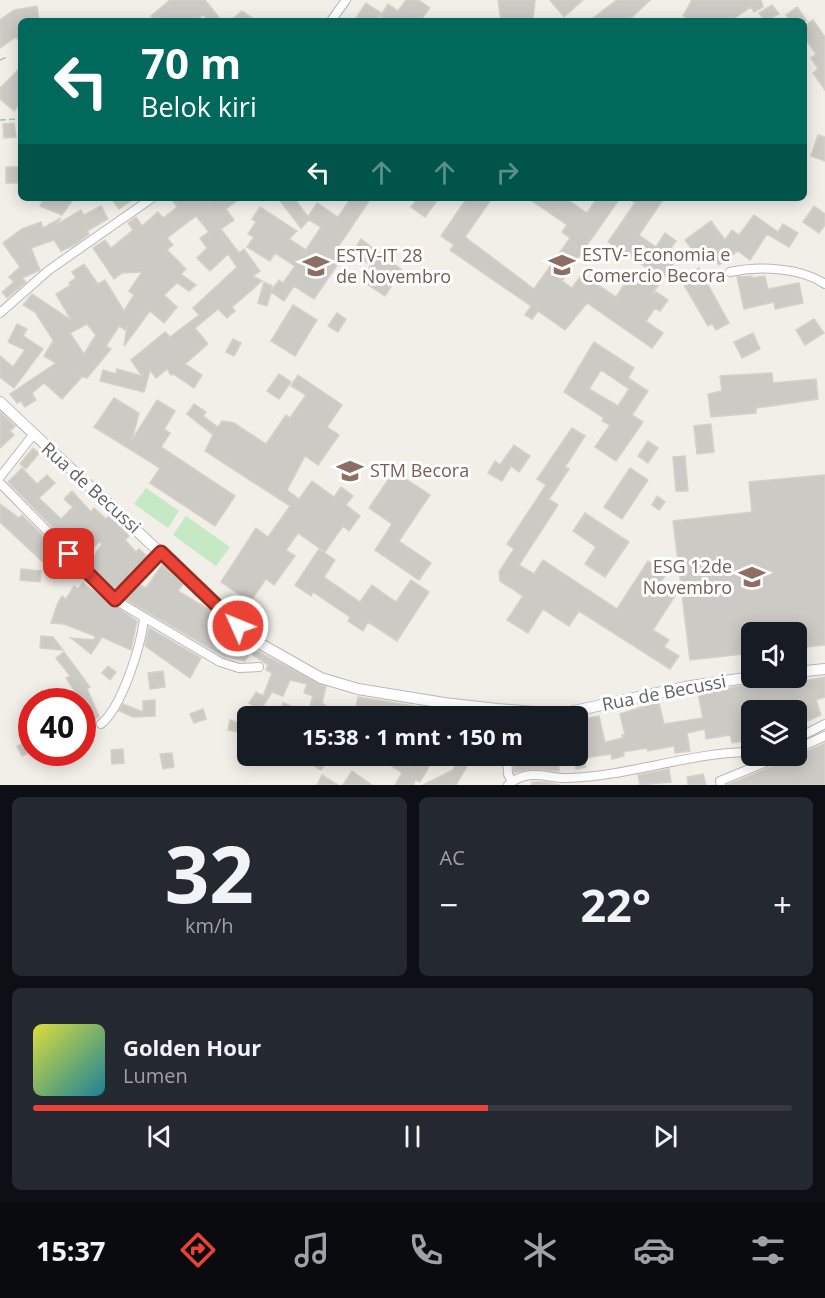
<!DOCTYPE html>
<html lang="id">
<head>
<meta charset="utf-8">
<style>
	:root { --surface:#171b24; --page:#242831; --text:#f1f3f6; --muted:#9ea1a6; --line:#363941; --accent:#ea4335 }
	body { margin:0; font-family:"Open Sans",sans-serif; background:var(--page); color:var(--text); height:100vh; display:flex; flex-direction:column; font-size:22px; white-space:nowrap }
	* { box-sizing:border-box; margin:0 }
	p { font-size:20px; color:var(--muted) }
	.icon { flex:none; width:33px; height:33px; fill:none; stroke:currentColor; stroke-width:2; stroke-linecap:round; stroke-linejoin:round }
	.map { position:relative; height:785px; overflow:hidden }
	.details { display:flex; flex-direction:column; gap:12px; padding:12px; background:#0d0f14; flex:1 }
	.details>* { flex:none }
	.hud { position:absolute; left:18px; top:18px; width:789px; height:183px; border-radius:9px; box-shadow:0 3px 15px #0003; background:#00695c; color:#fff; overflow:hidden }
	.buttons { position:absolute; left:741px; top:622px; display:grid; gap:12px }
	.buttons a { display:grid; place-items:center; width:66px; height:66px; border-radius:9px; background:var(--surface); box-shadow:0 3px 15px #0003; font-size:30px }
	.speed { position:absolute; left:18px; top:688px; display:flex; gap:12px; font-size:30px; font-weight:700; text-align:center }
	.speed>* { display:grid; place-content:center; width:78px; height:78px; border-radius:50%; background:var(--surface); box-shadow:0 3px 15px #0003; line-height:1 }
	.speed .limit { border:9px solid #d22; background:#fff; color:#111 }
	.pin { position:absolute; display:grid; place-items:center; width:51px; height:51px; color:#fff; margin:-26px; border-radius:12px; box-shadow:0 3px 9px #0006 }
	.me { position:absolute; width:66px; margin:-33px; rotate:314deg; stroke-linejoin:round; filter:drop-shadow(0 0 4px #0008) }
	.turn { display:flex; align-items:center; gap:21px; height:126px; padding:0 24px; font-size:27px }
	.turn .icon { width:78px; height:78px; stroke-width:2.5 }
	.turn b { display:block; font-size:42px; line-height:51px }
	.lanes { display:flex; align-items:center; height:57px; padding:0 24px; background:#0003; justify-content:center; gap:30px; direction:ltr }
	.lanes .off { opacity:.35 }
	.big { font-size:45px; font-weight:700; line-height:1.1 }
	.details .card { flex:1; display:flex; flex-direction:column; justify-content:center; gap:9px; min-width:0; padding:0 21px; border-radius:9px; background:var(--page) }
	.details .dial { align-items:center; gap:0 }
	.dial b { font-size:78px; line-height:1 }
	.song { display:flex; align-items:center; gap:18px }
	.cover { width:72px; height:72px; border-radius:9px; background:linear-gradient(135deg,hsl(60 70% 55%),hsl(190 70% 35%)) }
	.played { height:6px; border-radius:3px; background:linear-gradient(90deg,var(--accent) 60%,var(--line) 60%) }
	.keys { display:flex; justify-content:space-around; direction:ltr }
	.heat { display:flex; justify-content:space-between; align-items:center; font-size:33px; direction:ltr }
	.details .tiles { flex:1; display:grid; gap:12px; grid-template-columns:1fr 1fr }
	.card:last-child { grid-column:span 2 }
	.trip { position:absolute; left:237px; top:706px; width:351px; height:60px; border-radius:9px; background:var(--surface); box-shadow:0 3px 15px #0003; font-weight:700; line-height:60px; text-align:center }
	.menu { display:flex; height:96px; justify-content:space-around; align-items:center; background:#090b0e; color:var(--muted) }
	.menu .icon { width:42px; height:42px }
	.menu .on { color:var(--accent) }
	.menu b { font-size:27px; color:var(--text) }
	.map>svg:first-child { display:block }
	.green { fill:#c5e8c5 }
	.building { fill:#cccac5; stroke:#d6d1c6; stroke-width:1.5; fill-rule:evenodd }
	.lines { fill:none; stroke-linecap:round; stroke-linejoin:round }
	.street-casing { stroke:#b5b8bc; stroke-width:10 }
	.secondary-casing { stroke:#b6babf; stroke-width:12 }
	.path { stroke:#9cc7a9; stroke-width:1.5; stroke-dasharray:6 3; stroke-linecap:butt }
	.street { stroke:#fff; stroke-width:8 }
	.secondary { stroke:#fff; stroke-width:10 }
	.route-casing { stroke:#982c22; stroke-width:15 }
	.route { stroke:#ea4335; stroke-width:10 }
	.labels { text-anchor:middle; stroke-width:6; stroke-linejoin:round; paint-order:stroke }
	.education-label { font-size:18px; fill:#785e54; stroke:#fff; text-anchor:start }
	.street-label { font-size:18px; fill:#5f6368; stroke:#fff }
</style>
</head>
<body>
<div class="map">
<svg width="825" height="785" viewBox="0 0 825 785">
	<rect width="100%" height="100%" fill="#f1efe8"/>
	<!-- green -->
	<path class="green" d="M 146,488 L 179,511 L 168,528 L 134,504 Z
		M 186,516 L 230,547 L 216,566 L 173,535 Z"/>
	<!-- building -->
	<path class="building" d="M 170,0 L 205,0 L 222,21 L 209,21 L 203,15 L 195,21 L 155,21 L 151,16 Z
		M 406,0 L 418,0 L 430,8 L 420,21 L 385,21 L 380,17 L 388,4 L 398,11 Z
		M 498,0 L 535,0 L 533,20 L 501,21 Z
		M 550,0 L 583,0 L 564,17 Z
		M 617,0 L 650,0 L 628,21 L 589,21 Z
		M 692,0 L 761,0 L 763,7 L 754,12 L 751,7 L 730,21 L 692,21 L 683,16 Z
		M 366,3 L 381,13 L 375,21 L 354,21 Z
		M 772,5 L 779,14 L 765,21 L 759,13 Z
		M 37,6 L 39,21 L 21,21 L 21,43 L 16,37 L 0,48 L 0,20 L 14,10 Z
		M 797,7 L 807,21 L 791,21 L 786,15 Z
		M 242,11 L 257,21 L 230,21 Z
		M 813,20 L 825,37 L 825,90 L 813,73 L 818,69 L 811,58 L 816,54 L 807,41 L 804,43 L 804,26 Z
		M 21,67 L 21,102 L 14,111 L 0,99 L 0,88 Z
		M 14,123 L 16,137 L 4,138 L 3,124 Z
		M 818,135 L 825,137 L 825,161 L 811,156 Z
		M 6,167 L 21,167 L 21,183 L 6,183 Z
		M 44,198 L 74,198 L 62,215 L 40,206 Z
		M 111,198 L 135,198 L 119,209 Z
		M 171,198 L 205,198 L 208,202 L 214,198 L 240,198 L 226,209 L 234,220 L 221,229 L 239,253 L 244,249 L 260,271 L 253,276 L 262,281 L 232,307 L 235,311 L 227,318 L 218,309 L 195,328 L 208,344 L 185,364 L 202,375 L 194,388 L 173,374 L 171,375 L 167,369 L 156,378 L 150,370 L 144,392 L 100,381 L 103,370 L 116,374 L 117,369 L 142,376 L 131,360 L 165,332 L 170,337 L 199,315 L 193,308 L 237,267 L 228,254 L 210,271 L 197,258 L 207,248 L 200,238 L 209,232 L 196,216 L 167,238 L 173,245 L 167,250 L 186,269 L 181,274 L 196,285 L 189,291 L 177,283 L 164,295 L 177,307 L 164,323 L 150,311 L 124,346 L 127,326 L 125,330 L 119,326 L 106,346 L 111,349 L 87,378 L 79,376 L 81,378 L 62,399 L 44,383 L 32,393 L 36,400 L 25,407 L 21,401 L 17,403 L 10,394 L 56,363 L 44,356 L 53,341 L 55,343 L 35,312 L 23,305 L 32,294 L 71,320 L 56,294 L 71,285 L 69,283 L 76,278 L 72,272 L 84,264 L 98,284 L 105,280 L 124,311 L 134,295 L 129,291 L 142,272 L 122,273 L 114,279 L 93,248 L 105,240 L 111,248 L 133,230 L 128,223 L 136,217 L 142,226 L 158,212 L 163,218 L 177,207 ZM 87,324 L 96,335 L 84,354 L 70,333 Z
		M 278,198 L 294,198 L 308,217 L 317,203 L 338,217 L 351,198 L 371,198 L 338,247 L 346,252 L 314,299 L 294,286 L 284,301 L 271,292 L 267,306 L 258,303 L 264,282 L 272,286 L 271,291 L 279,280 L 283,283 L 295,266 L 275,253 L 270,261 L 247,247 L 254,237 L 248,234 L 256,222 L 252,219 L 260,207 L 297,231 L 289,239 L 306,250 L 321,227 L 309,220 L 301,228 Z
		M 418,198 L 439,198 L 425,217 L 411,207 Z
		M 467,198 L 492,198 L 465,237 L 534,289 L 570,238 L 562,232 L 567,225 L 528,198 L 565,198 L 587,213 L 597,198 L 620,198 L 562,281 L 572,288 L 582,274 L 616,297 L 628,279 L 636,285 L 647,268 L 608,242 L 635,203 L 628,198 L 664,198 L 639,235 L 656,247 L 665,233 L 676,241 L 666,255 L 675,262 L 652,294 L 656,292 L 668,300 L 660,311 L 655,308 L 646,321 L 663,333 L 652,348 L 587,303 L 565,330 L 538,311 L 532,319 L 525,315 L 531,306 L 450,250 L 454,245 L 441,236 Z
		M 101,206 L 108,219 L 87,231 L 89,234 L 74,245 L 61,251 L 54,240 L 31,248 L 40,270 L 22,278 L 26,282 L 7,298 L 2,292 L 14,282 L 9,277 L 20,267 L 3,243 L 22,229 L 41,222 L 43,228 L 61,218 L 56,225 L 81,210 L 84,215 Z
		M 814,206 L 825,214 L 825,225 L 819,233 L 803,222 Z
		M 754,215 L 778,232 L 783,224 L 798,233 L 789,247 L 767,234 L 750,260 L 738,251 L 719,265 L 705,246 L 695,254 L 685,240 L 711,221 L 725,240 L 732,230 L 739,235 Z
		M 361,239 L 402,270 L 385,296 L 361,280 L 371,265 L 352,253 Z
		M 699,268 L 729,323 L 716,330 L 712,323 L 708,326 L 680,278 Z
		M 752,276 L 752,278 L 765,276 L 768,289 L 799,283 L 803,303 L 775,309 L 774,302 L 744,309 L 737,277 Z
		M 293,305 L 317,320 L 295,356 L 271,341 Z
		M 337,313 L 346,319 L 338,332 L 328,326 Z
		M 814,319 L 824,333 L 805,345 L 796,330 Z
		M 17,324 L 27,329 L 23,336 L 43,349 L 14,388 L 0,377 L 0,356 L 13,367 L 25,350 L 8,342 Z
		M 753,333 L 760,349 L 742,358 L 734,342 Z
		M 233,339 L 241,343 L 234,356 L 226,352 Z
		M 594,342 L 634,368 L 628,378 L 648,391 L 632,415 L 643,422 L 616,461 L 595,447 L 610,425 L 602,421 L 604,418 L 564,392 ZM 601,370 L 629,389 L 618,406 L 589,389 Z
		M 772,373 L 773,383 L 816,379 L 818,399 L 756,408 L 756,413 L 711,417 L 708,394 L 722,391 L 720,376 Z
		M 279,374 L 291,382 L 279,399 L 267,391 Z
		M 298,375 L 342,405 L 327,427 L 339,435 L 318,465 L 305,456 L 287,490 L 299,499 L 312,481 L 334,497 L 341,487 L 353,496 L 346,505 L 360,516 L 349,531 L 343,526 L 325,552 L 298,533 L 286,550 L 295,556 L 274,585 L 266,579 L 250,602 L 221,582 L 256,528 L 268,537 L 290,506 L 205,451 L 213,435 L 187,414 L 194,404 L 206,412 L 203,416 L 218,427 L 222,421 L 234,423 L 266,444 L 286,415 L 290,418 L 306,395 L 291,386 Z
		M 114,398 L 139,413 L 132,440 L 157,400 L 175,411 L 164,429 L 170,433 L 161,447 L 235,496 L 215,526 L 150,483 L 160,468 L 94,427 Z
		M 0,412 L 15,426 L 10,431 L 14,435 L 0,448 Z
		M 711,424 L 714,452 L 697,454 L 694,426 Z
		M 572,428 L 585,436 L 565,467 L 569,469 L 549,499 L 558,505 L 519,565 L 534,574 L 543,560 L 617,609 L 648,561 L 667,573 L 658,586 L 675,596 L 653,630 L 669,640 L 664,647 L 679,656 L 670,669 L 579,611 L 569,626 L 543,609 L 528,633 L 507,620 L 523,596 L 500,581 L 499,572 L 514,549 L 507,544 L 546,485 L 537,479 Z
		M 648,441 L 658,448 L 648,463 L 638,456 Z
		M 514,445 L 530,456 L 519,472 L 511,466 L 502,481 L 488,473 L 495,461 L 500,465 Z
		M 33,448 L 39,453 L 26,469 L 20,464 Z
		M 685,456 L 688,491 L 676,491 L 673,457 Z
		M 22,468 L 37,484 L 47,475 L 55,483 L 39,498 L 61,519 L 73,507 L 64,499 L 72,491 L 91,512 L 94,508 L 106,519 L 110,515 L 129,536 L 125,540 L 136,552 L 139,549 L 148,557 L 115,591 L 89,564 L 102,544 L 99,542 L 83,558 L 8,482 Z
		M 630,468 L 648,480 L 622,519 L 604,507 Z
		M 394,471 L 430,495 L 399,541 L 431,563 L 419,580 L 375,550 L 392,524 L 369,508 Z
		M 825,475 L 825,645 L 796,648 L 796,633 L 752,633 L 752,653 L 690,660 L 673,521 L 752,512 L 749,482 Z
		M 657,496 L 665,502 L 659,510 L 652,505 Z
		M 0,504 L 19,518 L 22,515 L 74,567 L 63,577 L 49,562 L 46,565 L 0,522 Z
		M 585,513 L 629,542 L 605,577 L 585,564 L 596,547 L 573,531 Z
		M 319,549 L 335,560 L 324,577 L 360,602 L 372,585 L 396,602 L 411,580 L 429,592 L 397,641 L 368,622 L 363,631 L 348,621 L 350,617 L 313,592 L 311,596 L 295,585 Z
		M 162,565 L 183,584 L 178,591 L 210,610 L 217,616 L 214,620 L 255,650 L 326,687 L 322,703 L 342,717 L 323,717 L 308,713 L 313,696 L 304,693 L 307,684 L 290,680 L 283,696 L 272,692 L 260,711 L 249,703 L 256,692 L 263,696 L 272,673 L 266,670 L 268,665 L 250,653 L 245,661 L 223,656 L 125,599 L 139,584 L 146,588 Z
		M 21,569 L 41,571 L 40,582 L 20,580 Z
		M 83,583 L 137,621 L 131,650 L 102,637 L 91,654 L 71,638 L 94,640 L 95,636 L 64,624 L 51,623 L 57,605 L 62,596 L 66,599 L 74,586 L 78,589 Z
		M 149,628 L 201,658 L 190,678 L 145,646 Z
		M 41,636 L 53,637 L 63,650 L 40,648 Z
		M 64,652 L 90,687 L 87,689 L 99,716 L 92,722 L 82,702 L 66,678 L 70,676 L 56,658 Z
		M 108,666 L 116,672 L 110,680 L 102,673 Z
		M 163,671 L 165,687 L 150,689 L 148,673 Z
		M 825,677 L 825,697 L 816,700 L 821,715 L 812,719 L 796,725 L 796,711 L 786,711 L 783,704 L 767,708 L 752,711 L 752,740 L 732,743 L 730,735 L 706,739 L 705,729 L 687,733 L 690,751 L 675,753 L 674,746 L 648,751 L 647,748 L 623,752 L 624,756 L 612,759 L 611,754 L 584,758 L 586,767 L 576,769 L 573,756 L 578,756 L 578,720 L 599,716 L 605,742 L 623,738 L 622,735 L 625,735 L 620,714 L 638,708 L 659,703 L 664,724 L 703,718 L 698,693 L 753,684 L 768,678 L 771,681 L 792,678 L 793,683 Z
		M 43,692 L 49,702 L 39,702 L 36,696 Z
		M 358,697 L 413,706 L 412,716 L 369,717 L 369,714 L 355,711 Z
		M 155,700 L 155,716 L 133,717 L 119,711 L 123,704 L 143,712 L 143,701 Z
		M 283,703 L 304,711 L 302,717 L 278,717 Z
		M 203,709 L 206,719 L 194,723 L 190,714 Z
		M 230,720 L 248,726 L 248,734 L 228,730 Z
		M 26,742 L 31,752 L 22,756 L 17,746 Z
		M 825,743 L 825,785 L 727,785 L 783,762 L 790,756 L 796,756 Z
		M 123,749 L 124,763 L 112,764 L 111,750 Z
		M 172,753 L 174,767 L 163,769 L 160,754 Z
		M 316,756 L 330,756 L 321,770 L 311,764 Z
		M 377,756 L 396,756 L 411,767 L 417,756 L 431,763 L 420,782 L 416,780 L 413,785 L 395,785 L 402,773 Z
		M 461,756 L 470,761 L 456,785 L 423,785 L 453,770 Z
		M 523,756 L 558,756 L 559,771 L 531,769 L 514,772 L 514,761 L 523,762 Z
		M 669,769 L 671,782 L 640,785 L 638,775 Z
		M 352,771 L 372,785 L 343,785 Z
		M 703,774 L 706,785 L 688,785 L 687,777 Z
		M 322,775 L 338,785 L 317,785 Z
		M 532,782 L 545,782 L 560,785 L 531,785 Z"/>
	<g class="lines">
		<!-- street casing -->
		<g class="street-casing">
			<path id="street" d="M 331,21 L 346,0
				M 730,272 C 758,266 800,267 825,284
				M 0,313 L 49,270 L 152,198
				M 0,477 L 33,435
				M 0,483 L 115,600
				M 161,552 L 115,600 L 220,662 L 239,668 L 259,667
				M 101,724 C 122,707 141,646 144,619
				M 796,739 L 825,724
				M 796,749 L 825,736
				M 507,756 L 508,774 L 512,782
				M 508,785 C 529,767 547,779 569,778 C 631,776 690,752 752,752
				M 721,785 L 720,781 L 781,756"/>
		</g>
		<!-- secondary casing -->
		<g class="secondary-casing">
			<path id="secondary" d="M 0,402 L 238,626 L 259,643 L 321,678 L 358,689 L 444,703 L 497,709 L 560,714 L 685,687 L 752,677
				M 796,672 L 825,669"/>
		</g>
		<!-- path -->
		<path class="path" d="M 0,60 L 7,57
			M 0,120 L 21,119"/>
		<!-- street -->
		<use href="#street" class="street"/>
		<!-- secondary -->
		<use href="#secondary" class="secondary"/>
	</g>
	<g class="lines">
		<!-- route casing -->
		<g class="route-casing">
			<path id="route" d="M 69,554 L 115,600 L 161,552 L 238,626"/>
		</g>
		<!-- route -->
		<use href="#route" class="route"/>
	</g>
	<!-- icons -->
	<defs>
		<g id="school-bare" transform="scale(2.07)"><path d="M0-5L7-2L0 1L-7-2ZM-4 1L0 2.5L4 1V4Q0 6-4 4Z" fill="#8d6e63" stroke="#fff" stroke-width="2.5" paint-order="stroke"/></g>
	</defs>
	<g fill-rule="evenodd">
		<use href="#school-bare" x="562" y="265"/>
		<use href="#school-bare" x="316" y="266"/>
		<use href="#school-bare" x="350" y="471"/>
		<use href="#school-bare" x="752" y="577"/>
	</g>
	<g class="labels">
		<!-- education labels -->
		<g class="education-label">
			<text x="582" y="261">ESTV- Economia e<tspan x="582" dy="21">Comercio Becora</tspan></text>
			<text x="336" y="262">ESTV-IT 28<tspan x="336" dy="21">de Novembro</tspan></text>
			<text x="370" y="477">STM Becora</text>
			<text x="732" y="573" text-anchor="end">ESG 12de<tspan x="732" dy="21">Novembro</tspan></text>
		</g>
		<!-- street labels -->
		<g class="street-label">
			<text transform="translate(91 488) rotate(42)" y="6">Rua de Becussi</text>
			<text transform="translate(664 693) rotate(-11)" y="6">Rua de Becussi</text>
		</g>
	</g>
</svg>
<div class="buttons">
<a><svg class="icon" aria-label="sound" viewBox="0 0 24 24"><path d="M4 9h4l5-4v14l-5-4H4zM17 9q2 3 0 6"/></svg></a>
<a><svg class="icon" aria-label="layers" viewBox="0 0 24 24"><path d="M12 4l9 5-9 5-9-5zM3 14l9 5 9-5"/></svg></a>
</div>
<div class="speed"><div class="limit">40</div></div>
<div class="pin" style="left:69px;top:554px;background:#d93025"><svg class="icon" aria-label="arrive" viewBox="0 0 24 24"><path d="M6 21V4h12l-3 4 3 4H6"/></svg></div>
<svg class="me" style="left:238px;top:626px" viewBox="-20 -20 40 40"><circle r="17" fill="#ea4335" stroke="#fff" stroke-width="3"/><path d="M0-11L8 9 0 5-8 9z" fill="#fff"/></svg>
<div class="trip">15:38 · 1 mnt · 150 m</div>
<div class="hud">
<div class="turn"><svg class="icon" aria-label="left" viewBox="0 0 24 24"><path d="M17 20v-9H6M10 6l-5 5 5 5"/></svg><div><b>70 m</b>Belok kiri</div></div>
<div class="lanes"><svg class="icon" aria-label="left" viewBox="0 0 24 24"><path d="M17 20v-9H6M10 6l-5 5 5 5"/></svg><svg class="icon off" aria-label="ahead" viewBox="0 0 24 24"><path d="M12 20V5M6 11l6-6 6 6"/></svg><svg class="icon off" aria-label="ahead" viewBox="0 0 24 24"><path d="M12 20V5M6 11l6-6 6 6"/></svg><svg class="icon off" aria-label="right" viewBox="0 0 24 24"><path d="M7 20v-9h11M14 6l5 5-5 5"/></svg></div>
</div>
</div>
<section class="details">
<div class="tiles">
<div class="card dial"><b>32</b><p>km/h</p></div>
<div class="card"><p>AC</p>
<div class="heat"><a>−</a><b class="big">22°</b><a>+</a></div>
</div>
<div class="card">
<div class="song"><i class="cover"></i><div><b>Golden Hour</b><p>Lumen</p></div></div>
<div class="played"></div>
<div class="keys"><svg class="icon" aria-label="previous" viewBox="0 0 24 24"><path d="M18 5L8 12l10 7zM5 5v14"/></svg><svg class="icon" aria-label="pause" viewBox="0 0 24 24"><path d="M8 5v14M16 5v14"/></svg><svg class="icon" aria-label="next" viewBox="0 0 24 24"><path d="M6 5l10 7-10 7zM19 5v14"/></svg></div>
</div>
</div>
</section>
<nav class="menu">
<b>15:37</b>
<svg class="icon on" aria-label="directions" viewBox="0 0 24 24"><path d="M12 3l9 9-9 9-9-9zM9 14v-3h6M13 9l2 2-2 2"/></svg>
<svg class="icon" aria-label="music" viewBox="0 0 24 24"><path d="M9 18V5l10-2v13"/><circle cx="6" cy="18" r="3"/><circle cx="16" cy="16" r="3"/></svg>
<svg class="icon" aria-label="phone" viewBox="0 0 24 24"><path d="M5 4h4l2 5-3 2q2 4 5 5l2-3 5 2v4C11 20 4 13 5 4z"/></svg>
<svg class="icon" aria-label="climate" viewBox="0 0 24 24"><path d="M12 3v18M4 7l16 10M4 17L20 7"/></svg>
<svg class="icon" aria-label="car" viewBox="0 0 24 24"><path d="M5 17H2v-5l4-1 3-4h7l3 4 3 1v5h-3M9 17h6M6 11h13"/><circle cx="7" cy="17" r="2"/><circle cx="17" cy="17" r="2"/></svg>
<svg class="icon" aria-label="filters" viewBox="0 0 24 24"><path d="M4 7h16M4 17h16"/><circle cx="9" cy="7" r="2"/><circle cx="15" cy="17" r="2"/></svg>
</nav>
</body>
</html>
